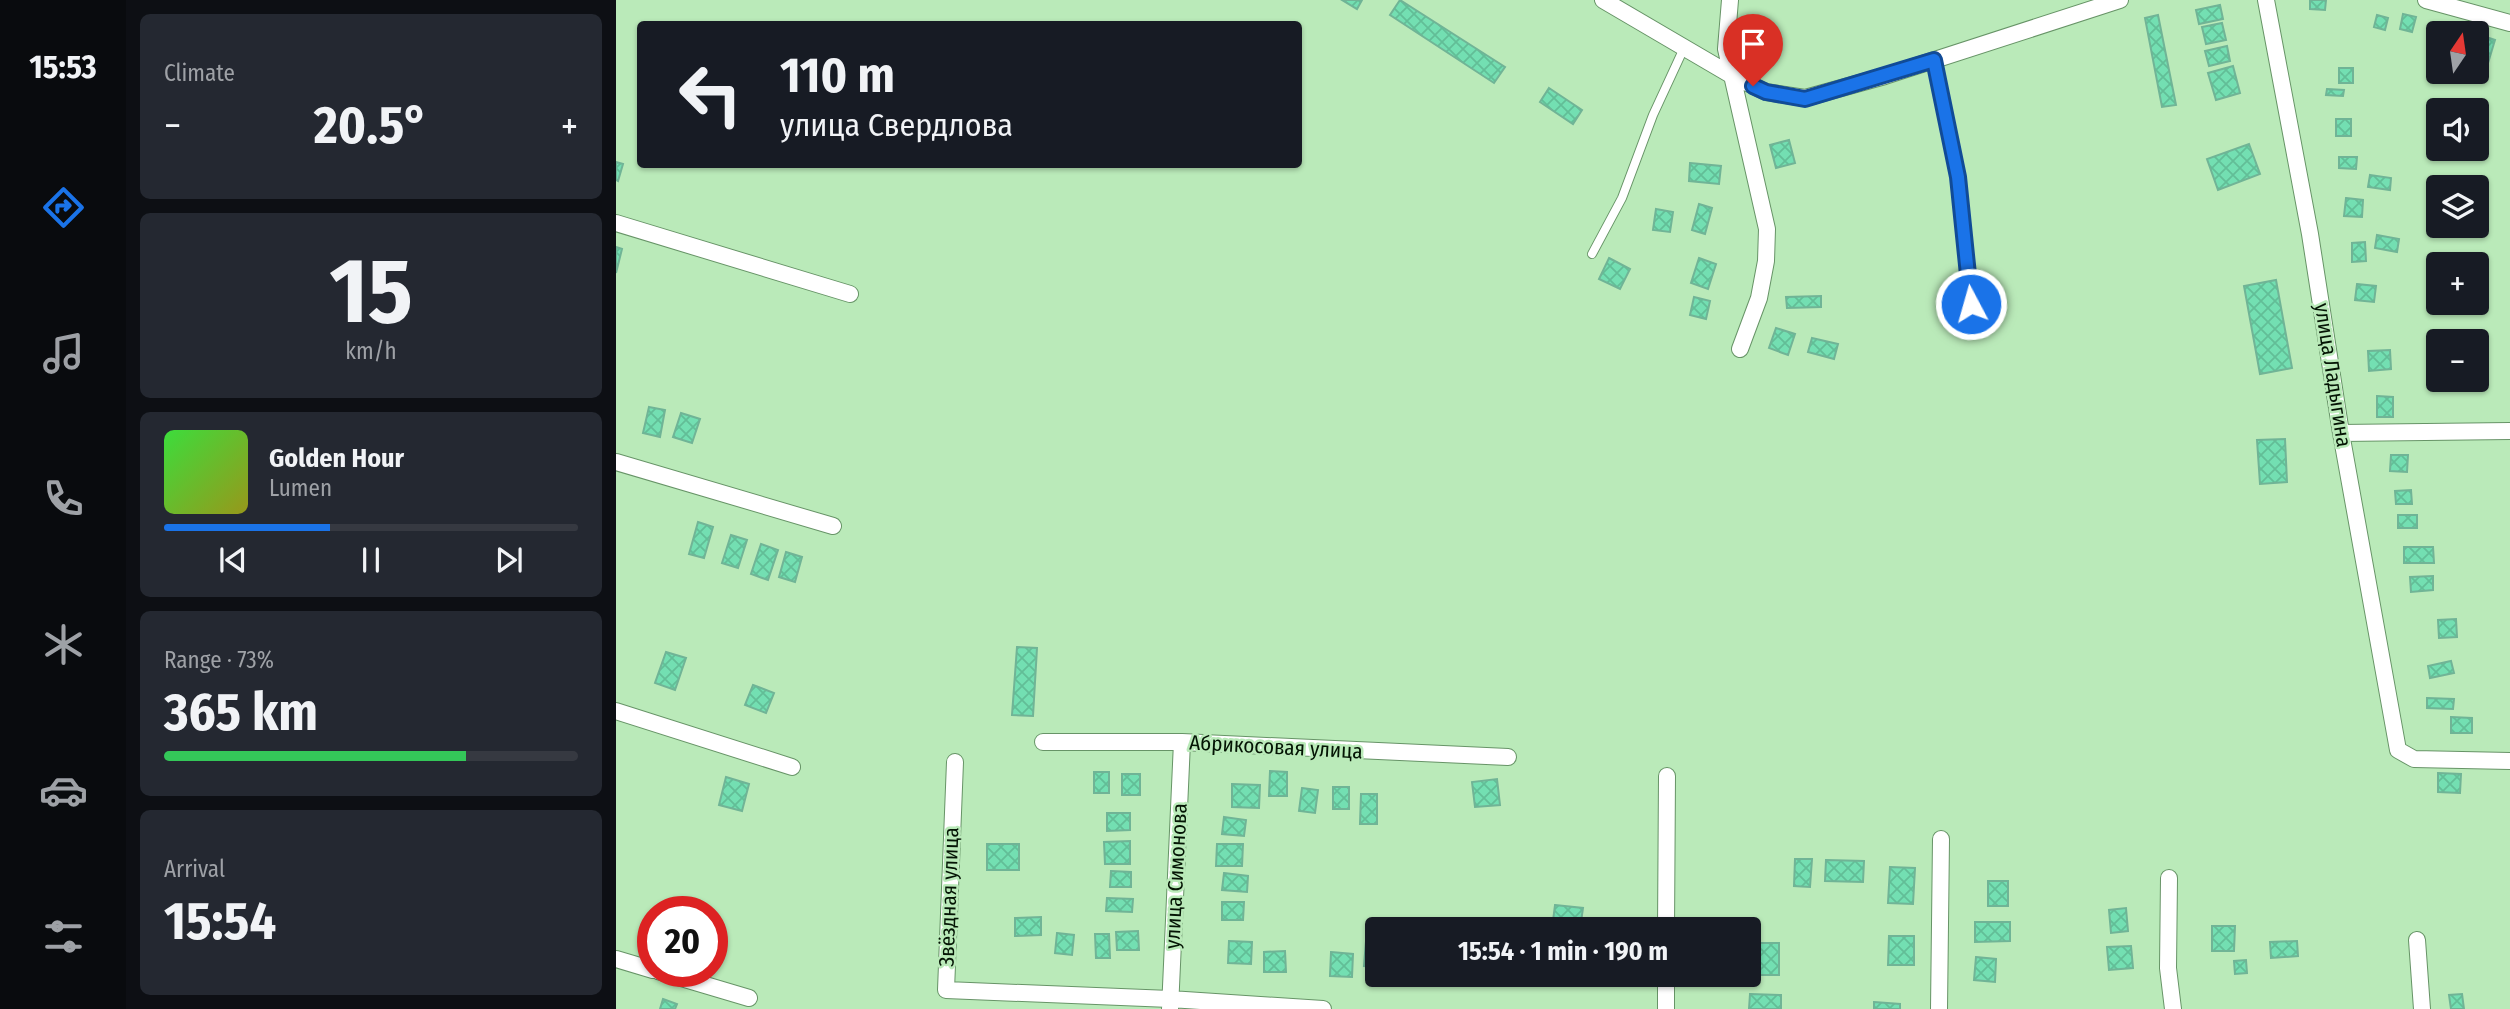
<!DOCTYPE html>
<html lang="en">
<head>
<meta charset="utf-8">
<style>
	:root { --surface:#171b24; --page:#242831; --text:#f1f3f6; --muted:#9ea1a6; --line:#363941; --accent:#1a73e8 }
	body { margin:0; font-family:"Fira Sans Condensed",sans-serif; background:var(--page); color:var(--text); height:100vh; display:flex; flex-direction:column; font-size:26px; white-space:nowrap }
	* { box-sizing:border-box; margin:0 }
	p { font-size:23px; color:var(--muted) }
	.icon { flex:none; width:38px; height:38px; fill:none; stroke:currentColor; stroke-width:2; stroke-linecap:round; stroke-linejoin:round }
	.map { position:relative; flex:1; overflow:hidden }
	.sheet { display:flex; flex-direction:column; gap:14px; padding:14px; background:#0d0f14; width:490px }
	.sheet>* { flex:none }
	.guide { position:absolute; left:21px; top:21px; width:665px; height:147px; border-radius:7px; box-shadow:0 2px 5px #0004; background:#171b24; color:var(--text); overflow:hidden }
	.needle { width:46px; rotate:13deg }
	.controls { position:absolute; left:1810px; top:21px; display:grid; gap:14px }
	.controls a { display:grid; place-items:center; width:63px; height:63px; border-radius:7px; background:var(--surface); box-shadow:0 2px 5px #0004; font-size:35px }
	.speed { position:absolute; left:21px; top:896px; display:flex; gap:14px; font-size:35px; font-weight:700; text-align:center }
	.speed>* { display:grid; place-content:center; width:91px; height:91px; border-radius:50%; background:var(--surface); box-shadow:0 2px 5px #0004; line-height:1 }
	.speed .limit { border:10px solid #d22; background:#fff; color:#111 }
	.pin { position:absolute; display:grid; place-items:center; width:60px; height:60px; color:#fff; margin:-72px -30px; border-radius:50% 50% 50% 0; rotate:-45deg; box-shadow:0 0 7px #0007 }
	.pin .icon { rotate:45deg }
	.me { position:absolute; width:77px; margin:-38px; rotate:354deg; stroke-linejoin:round; filter:drop-shadow(0 0 5px #0008) }
	.turn { display:flex; align-items:center; gap:24px; height:147px; padding:0 28px; font-size:32px }
	.turn .icon { width:91px; height:91px; stroke-width:2.5 }
	.turn b { display:block; font-size:49px; line-height:60px }
	.big { font-size:52px; font-weight:700; line-height:1.1 }
	.sheet .tile { flex:1; display:flex; flex-direction:column; justify-content:center; gap:10px; min-width:0; padding:0 24px; border-radius:10px; background:var(--page) }
	.sheet .dial { align-items:center; gap:0 }
	.dial b { font-size:91px; line-height:1 }
	.song { display:flex; align-items:center; gap:21px }
	.cover { width:84px; height:84px; border-radius:10px; background:linear-gradient(135deg,hsl(120 70% 55%),hsl(60 70% 35%)) }
	.played { height:7px; border-radius:4px; background:linear-gradient(90deg,var(--accent) 40%,var(--line) 40%) }
	.keys { display:flex; justify-content:space-around; direction:ltr }
	.heat { display:flex; justify-content:space-between; align-items:center; font-size:38px; direction:ltr }
	.charge { height:10px; border-radius:5px; background:linear-gradient(90deg,#34c759 73%,var(--line) 0) }
	.trip { position:absolute; left:749px; top:917px; width:396px; height:70px; border-radius:7px; background:var(--surface); box-shadow:0 2px 5px #0004; font-weight:700; line-height:70px; text-align:center }
	main { display:flex; flex:1; min-height:0 }
	.dock { display:flex; flex-direction:column; width:126px; justify-content:space-around; align-items:center; background:#090b0e; color:var(--muted) }
	.dock .icon { width:49px; height:49px }
	.dock .on { color:var(--accent) }
	.dock b { font-size:32px; color:var(--text) }
	.map>svg:first-child { display:block }
	.building { fill:url(#building-cross-hatch); stroke:#70b496; stroke-width:2 }
	.lines { fill:none; stroke-linecap:round; stroke-linejoin:round }
	.service-casing { stroke:#679467; stroke-width:10 }
	.minor-casing { stroke:#679467; stroke-width:18 }
	.service { stroke:#fff; stroke-width:8 }
	.minor { stroke:#fff; stroke-width:16 }
	.route-casing { stroke:#114b97; stroke-width:18 }
	.route { stroke:#1a73e8; stroke-width:12 }
	.labels { text-anchor:middle; stroke-width:5; stroke-linejoin:round; paint-order:stroke }
	.street-label { font-size:21px; fill:#041404; stroke:#baeab9 }
</style>
</head>
<body>
<main>
<nav class="dock">
<b>15:53</b>
<svg class="icon on" aria-label="directions" viewBox="0 0 24 24"><path d="M12 3l9 9-9 9-9-9zM9 14v-3h6M13 9l2 2-2 2"/></svg>
<svg class="icon" aria-label="music" viewBox="0 0 24 24"><path d="M9 18V5l10-2v13"/><circle cx="6" cy="18" r="3"/><circle cx="16" cy="16" r="3"/></svg>
<svg class="icon" aria-label="phone" viewBox="0 0 24 24"><path d="M5 4h4l2 5-3 2q2 4 5 5l2-3 5 2v4C11 20 4 13 5 4z"/></svg>
<svg class="icon" aria-label="climate" viewBox="0 0 24 24"><path d="M12 3v18M4 7l16 10M4 17L20 7"/></svg>
<svg class="icon" aria-label="car" viewBox="0 0 24 24"><path d="M5 17H2v-5l4-1 3-4h7l3 4 3 1v5h-3M9 17h6M6 11h13"/><circle cx="7" cy="17" r="2"/><circle cx="17" cy="17" r="2"/></svg>
<svg class="icon" aria-label="filters" viewBox="0 0 24 24"><path d="M4 7h16M4 17h16"/><circle cx="9" cy="7" r="2"/><circle cx="15" cy="17" r="2"/></svg>
</nav>
<section class="sheet">
<div class="tile"><p>Climate</p>
<div class="heat"><a>−</a><b class="big">20.5°</b><a>+</a></div>
</div>
<div class="tile dial"><b>15</b><p>km/h</p></div>
<div class="tile">
<div class="song"><i class="cover"></i><div><b>Golden Hour</b><p>Lumen</p></div></div>
<div class="played"></div>
<div class="keys"><svg class="icon" aria-label="previous" viewBox="0 0 24 24"><path d="M18 5L8 12l10 7zM5 5v14"/></svg><svg class="icon" aria-label="pause" viewBox="0 0 24 24"><path d="M8 5v14M16 5v14"/></svg><svg class="icon" aria-label="next" viewBox="0 0 24 24"><path d="M6 5l10 7-10 7zM19 5v14"/></svg></div>
</div>
<div class="tile"><p>Range · 73%</p><b class="big">365 km</b><div class="charge"></div></div>
<div class="tile"><p>Arrival</p><b class="big">15:54</b></div>
</section>
<div class="map">
<svg width="1894" height="1009" viewBox="0 0 1894 1009">
	<defs>
		<pattern id="building-cross-hatch" width="8" height="8" patternUnits="userSpaceOnUse" patternTransform="scale(1.75)"><rect width="8" height="8" fill="#73dfb2"/><path d="M0 0l8 8M0 8l8-8" fill="none" stroke="#62be97"/></pattern>
	</defs>
	<rect width="100%" height="100%" fill="#baeab9"/>
	<!-- building -->
	<path class="building" d="M 726,0 L 746,0 L 741,9 Z
		M 784,0 L 889,67 L 878,83 L 774,15 Z
		M 1694,0 L 1710,0 L 1709,10 L 1694,9 Z
		M 1604,5 L 1607,19 L 1583,24 L 1580,10 Z
		M 1787,14 L 1800,17 L 1796,32 L 1784,29 Z
		M 1542,15 L 1560,105 L 1546,107 L 1529,18 Z
		M 1761,15 L 1772,18 L 1769,30 L 1758,27 Z
		M 1606,23 L 1610,40 L 1590,44 L 1586,27 Z
		M 1820,23 L 1838,27 L 1836,33 L 1822,33 L 1822,46 L 1815,44 Z
		M 1864,35 L 1879,40 L 1872,63 L 1860,60 L 1860,49 Z
		M 1611,46 L 1614,61 L 1593,66 L 1589,51 Z
		M 1617,66 L 1624,93 L 1600,100 L 1592,73 Z
		M 1723,68 L 1737,68 L 1737,83 L 1723,83 Z
		M 1836,72 L 1846,72 L 1844,82 L 1834,80 Z
		M 933,88 L 966,110 L 957,124 L 924,102 Z
		M 1711,89 L 1728,90 L 1727,96 L 1710,95 Z
		M 1720,119 L 1735,119 L 1735,136 L 1720,136 Z
		M 1173,140 L 1179,163 L 1160,168 L 1154,145 Z
		M 1633,144 L 1644,174 L 1602,190 L 1591,159 Z
		M 1723,157 L 1741,157 L 1740,169 L 1723,168 Z
		M 0,162 L 7,164 L 2,181 L 0,180 Z
		M 1074,163 L 1105,166 L 1103,184 L 1073,181 Z
		M 1754,175 L 1775,178 L 1774,190 L 1752,187 Z
		M 1730,198 L 1747,200 L 1746,217 L 1728,216 Z
		M 1083,204 L 1096,208 L 1089,234 L 1076,230 Z
		M 1040,209 L 1057,212 L 1054,232 L 1037,230 Z
		M 1761,235 L 1783,239 L 1781,252 L 1759,248 Z
		M 1749,242 L 1750,261 L 1736,262 L 1736,243 Z
		M 0,247 L 6,249 L 0,273 Z
		M 993,258 L 1014,269 L 1004,289 L 983,279 Z
		M 1083,258 L 1100,264 L 1092,289 L 1075,283 Z
		M 1660,280 L 1676,368 L 1644,374 L 1628,286 Z
		M 1741,284 L 1760,286 L 1758,302 L 1739,300 Z
		M 1205,296 L 1205,307 L 1171,308 L 1170,297 Z
		M 1078,297 L 1094,301 L 1090,319 L 1074,315 Z
		M 1160,328 L 1179,334 L 1172,355 L 1153,348 Z
		M 1196,338 L 1222,344 L 1218,359 L 1192,352 Z
		M 1774,350 L 1775,369 L 1753,371 L 1752,351 Z
		M 1761,396 L 1777,397 L 1777,417 L 1761,417 Z
		M 33,407 L 49,410 L 44,437 L 27,433 Z
		M 65,413 L 84,419 L 76,443 L 57,437 Z
		M 1669,439 L 1671,482 L 1644,484 L 1641,440 Z
		M 1775,455 L 1792,455 L 1791,472 L 1774,471 Z
		M 1795,490 L 1796,504 L 1780,504 L 1779,491 Z
		M 1782,515 L 1801,515 L 1801,528 L 1782,528 Z
		M 82,522 L 97,527 L 88,558 L 73,554 Z
		M 115,535 L 131,540 L 122,568 L 106,563 Z
		M 145,544 L 162,550 L 152,580 L 135,574 Z
		M 1788,547 L 1817,547 L 1818,563 L 1788,563 Z
		M 170,552 L 186,557 L 179,582 L 163,577 Z
		M 1817,576 L 1817,590 L 1795,592 L 1794,577 Z
		M 1840,619 L 1841,637 L 1823,638 L 1822,620 Z
		M 401,647 L 421,648 L 417,716 L 396,715 Z
		M 50,652 L 70,658 L 59,690 L 39,683 Z
		M 1835,661 L 1838,673 L 1814,678 L 1812,666 Z
		M 137,685 L 158,693 L 150,713 L 129,705 Z
		M 1811,698 L 1838,699 L 1837,709 L 1811,708 Z
		M 1835,717 L 1856,718 L 1856,733 L 1835,733 Z
		M 654,771 L 671,772 L 671,796 L 653,796 Z
		M 478,772 L 493,772 L 493,793 L 478,793 Z
		M 1822,773 L 1845,774 L 1844,793 L 1822,792 Z
		M 506,774 L 524,774 L 524,795 L 506,795 Z
		M 110,777 L 133,784 L 126,811 L 103,805 Z
		M 881,779 L 884,805 L 859,807 L 856,782 Z
		M 616,784 L 644,785 L 643,808 L 616,807 Z
		M 717,787 L 733,787 L 733,809 L 717,809 Z
		M 686,788 L 702,790 L 699,813 L 683,811 Z
		M 745,794 L 761,794 L 761,824 L 744,824 Z
		M 491,813 L 514,813 L 514,830 L 491,831 Z
		M 608,817 L 630,820 L 628,836 L 606,834 Z
		M 514,841 L 514,864 L 489,864 L 488,842 Z
		M 371,844 L 403,844 L 403,870 L 371,870 Z
		M 601,844 L 627,844 L 626,866 L 600,866 Z
		M 1179,859 L 1196,859 L 1194,887 L 1178,886 Z
		M 1210,860 L 1248,861 L 1247,882 L 1209,881 Z
		M 1274,867 L 1299,868 L 1297,904 L 1272,903 Z
		M 495,871 L 515,872 L 515,887 L 494,887 Z
		M 608,873 L 632,876 L 631,892 L 606,890 Z
		M 1372,881 L 1392,881 L 1392,906 L 1372,906 Z
		M 491,898 L 517,899 L 516,912 L 490,911 Z
		M 606,902 L 628,902 L 627,920 L 606,920 Z
		M 939,905 L 967,908 L 964,929 L 936,929 Z
		M 1510,908 L 1512,931 L 1495,933 L 1493,910 Z
		M 425,917 L 425,935 L 399,936 L 399,918 Z
		M 1359,922 L 1394,922 L 1394,941 L 1359,942 Z
		M 1596,926 L 1619,926 L 1618,951 L 1596,951 Z
		M 522,931 L 523,950 L 501,950 L 500,932 Z
		M 441,933 L 458,935 L 456,955 L 439,953 Z
		M 479,934 L 493,934 L 494,958 L 480,958 Z
		M 1273,936 L 1298,936 L 1298,965 L 1272,965 Z
		M 613,941 L 636,942 L 635,964 L 612,963 Z
		M 750,941 L 761,942 L 761,967 L 748,966 Z
		M 1681,941 L 1682,956 L 1655,958 L 1654,942 Z
		M 1135,943 L 1163,943 L 1163,975 L 1134,975 Z
		M 1515,946 L 1517,968 L 1493,970 L 1491,947 Z
		M 669,951 L 670,972 L 648,972 L 648,952 Z
		M 715,952 L 737,954 L 736,977 L 714,976 Z
		M 1360,957 L 1380,959 L 1379,982 L 1358,980 Z
		M 1630,960 L 1631,973 L 1619,974 L 1618,961 Z
		M 906,975 L 927,975 L 927,983 L 906,982 Z
		M 943,975 L 961,975 L 961,984 L 943,985 Z
		M 1134,994 L 1165,995 L 1165,1009 L 1133,1009 Z
		M 1846,994 L 1848,1009 L 1835,1009 L 1833,995 Z
		M 47,999 L 61,1004 L 59,1009 L 44,1009 Z
		M 1258,1002 L 1284,1004 L 1284,1009 L 1258,1009 Z"/>
	<g class="lines">
		<!-- service casing -->
		<g class="service-casing">
			<path id="service" d="M 1318,60 L 1342,177 L 1358,330
				M 976,254 L 1006,198 L 1037,115 L 1068,48"/>
		</g>
		<!-- minor casing -->
		<g class="minor-casing">
			<path id="minor" d="M 987,0 L 1115,75 L 1150,92 L 1189,98 L 1269,76 L 1504,0
				M 1114,0 L 1110,49 L 1151,229 L 1150,261 L 1143,298 L 1124,349
				M 1650,0 L 1694,234 L 1725,433 L 1782,750 L 1798,759 L 1894,761
				M 1810,0 L 1894,23
				M 0,223 L 234,294
				M 1725,433 L 1894,431
				M 0,462 L 217,526
				M 0,711 L 176,767
				M 427,742 L 566,742 L 892,757
				M 339,762 L 330,990 L 554,999 L 707,1009
				M 1553,878 L 1552,968 L 1557,1009
				M 1050,929 L 1051,776
				M 1801,940 L 1806,1009
				M 0,959 L 37,970
				M 42,971 L 133,998
				M 554,1009 L 566,742
				M 1050,1009 L 1050,975
				M 1323,1009 L 1325,839"/>
		</g>
		<!-- service -->
		<use href="#service" class="service"/>
		<!-- minor -->
		<use href="#minor" class="minor"/>
	</g>
	<g class="lines">
		<!-- route casing -->
		<g class="route-casing">
			<path id="route" d="M 1137,86 L 1150,92 L 1189,99 L 1318,60 L 1342,177 L 1355,304"/>
		</g>
		<!-- route -->
		<use href="#route" class="route"/>
	</g>
	<g class="labels">
		<!-- street labels -->
		<g class="street-label">
			<text transform="translate(1717 375) rotate(81)" y="7">улица Ладыгина</text>
			<text transform="translate(660 747) rotate(3)" y="7">Абрикосовая улица</text>
			<text transform="translate(560 876) rotate(-87)" y="7">улица Симонова</text>
			<text transform="translate(333 897) rotate(-88)" y="7">Звёздная улица</text>
		</g>
	</g>
</svg>
<div class="controls">
<a><svg class="needle" viewBox="-14 -14 28 28"><path d="M0-13l5 13h-10z" fill="#e53935"/><path d="M0 13l5-13h-10z" fill="#9ea1a6"/></svg></a>
<a><svg class="icon" aria-label="sound" viewBox="0 0 24 24"><path d="M4 9h4l5-4v14l-5-4H4zM17 9q2 3 0 6"/></svg></a>
<a><svg class="icon" aria-label="layers" viewBox="0 0 24 24"><path d="M12 4l9 5-9 5-9-5zM3 14l9 5 9-5"/></svg></a>
<a>+</a>
<a>−</a>
</div>
<div class="speed"><div class="limit">20</div></div>
<div class="pin" style="left:1137px;top:86px;background:#d93025"><svg class="icon" aria-label="arrive" viewBox="0 0 24 24"><path d="M6 21V4h12l-3 4 3 4H6"/></svg></div>
<svg class="me" style="left:1355px;top:304px" viewBox="-20 -20 40 40"><circle r="17" fill="#1a73e8" stroke="#fff" stroke-width="3"/><path d="M0-11L8 9 0 5-8 9z" fill="#fff"/></svg>
<div class="trip">15:54 · 1 min · 190 m</div>
<div class="guide">
<div class="turn"><svg class="icon" aria-label="left" viewBox="0 0 24 24"><path d="M17 20v-9H6M10 6l-5 5 5 5"/></svg><div><b>110 m</b>улица Свердлова</div></div>
</div>
</div>
</main>
</body>
</html>
